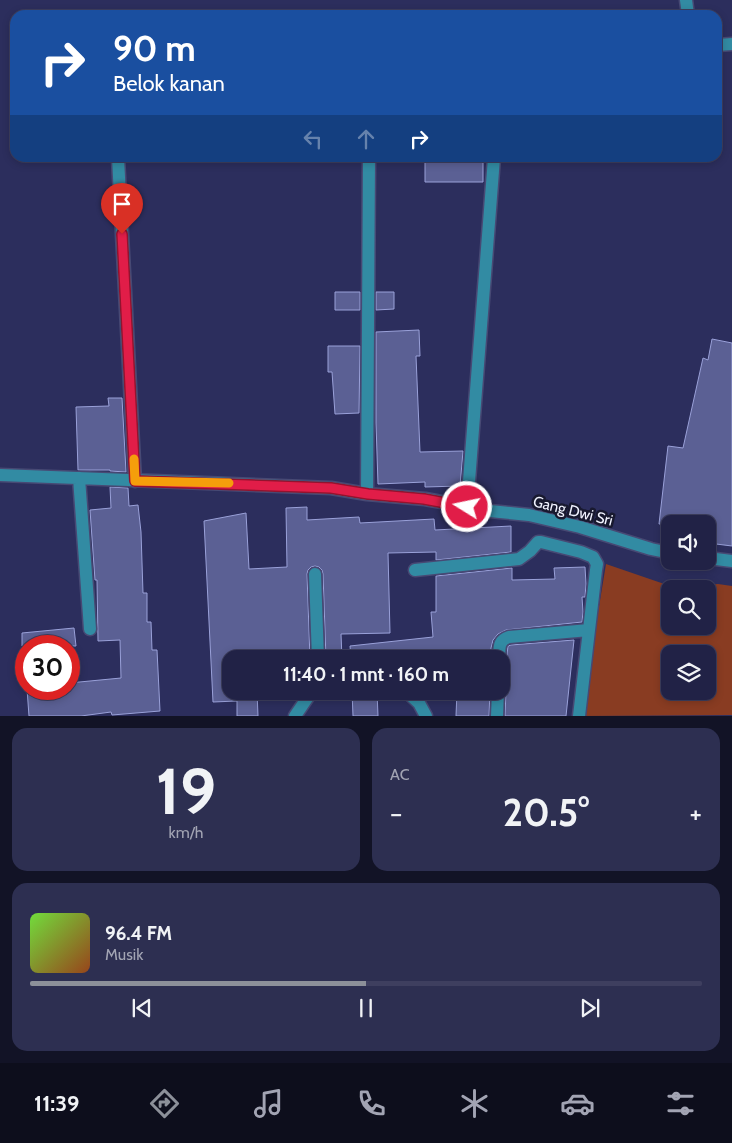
<!DOCTYPE html>
<html lang="id">
<head>
<meta charset="utf-8">
<style>
	:root { --surface:#212246; --page:#2d2f51; --text:#f1f3f6; --muted:#a2a4b3; --line:#3e3f5f; --accent:#8c9099 }
	body { margin:0; font-family:Cabin,sans-serif; background:var(--page); color:var(--text); height:100vh; display:flex; flex-direction:column; font-size:19px; white-space:nowrap }
	* { box-sizing:border-box; margin:0 }
	p { font-size:16px; color:var(--muted) }
	.icon { flex:none; width:28px; height:28px; fill:none; stroke:currentColor; stroke-width:2; stroke-linecap:round; stroke-linejoin:round }
	.map { position:relative; height:716px; overflow:hidden }
	.drawer { display:flex; flex-direction:column; gap:12px; padding:12px; background:#121326; flex:1 }
	.drawer>* { flex:none }
	.hud { position:absolute; left:10px; top:10px; width:712px; height:152px; border-radius:15px; box-shadow:0 2px 8px #0003,0 0 0 1px var(--line); background:#1a4fa0; color:#fff; overflow:hidden }
	.controls { position:absolute; left:661px; top:515px; display:grid; gap:10px }
	.controls a { display:grid; place-items:center; width:55px; height:55px; border-radius:10px; background:var(--surface); box-shadow:0 2px 8px #0003,0 0 0 1px var(--line); font-size:25px }
	.speed { position:absolute; left:15px; top:635px; display:flex; gap:10px; font-size:25px; font-weight:700; text-align:center }
	.speed>* { display:grid; place-content:center; width:65px; height:65px; border-radius:50%; background:var(--surface); box-shadow:0 2px 8px #0003,0 0 0 1px var(--line); line-height:1 }
	.speed .limit { border:8px solid #d22; background:#fff; color:#111 }
	.pin { position:absolute; display:grid; place-items:center; width:42px; height:42px; color:#fff; margin:-51px -21px; border-radius:50% 50% 50% 0; rotate:-45deg; box-shadow:0 0 5px #0007 }
	.pin .icon { rotate:45deg }
	.me { position:absolute; width:55px; margin:-28px; rotate:280deg; stroke-linejoin:round; filter:drop-shadow(0 0 4px #0008) }
	.turn { display:flex; align-items:center; gap:18px; height:105px; padding:0 20px; font-size:22px }
	.turn .icon { width:65px; height:65px; stroke-width:2.5 }
	.turn b { display:block; font-size:35px; line-height:42px }
	.lanes { display:flex; align-items:center; height:48px; padding:0 20px; background:#0003; justify-content:center; gap:25px; direction:ltr }
	.lanes .off { opacity:.35 }
	.big { font-size:38px; font-weight:700; line-height:1.1 }
	.drawer .widget { flex:1; display:flex; flex-direction:column; justify-content:center; gap:8px; min-width:0; padding:0 18px; border-radius:15px; background:var(--page) }
	.drawer .dial { align-items:center; gap:0 }
	.dial b { font-size:65px; line-height:1 }
	.song { display:flex; align-items:center; gap:15px }
	.cover { width:60px; height:60px; border-radius:8px; background:linear-gradient(135deg,hsl(100 70% 55%),hsl(20 70% 35%)) }
	.played { height:5px; border-radius:2px; background:linear-gradient(90deg,var(--accent) 50%,var(--line) 50%) }
	.keys { display:flex; justify-content:space-around; direction:ltr }
	.heat { display:flex; justify-content:space-between; align-items:center; font-size:28px; direction:ltr }
	.drawer .tiles { flex:1; display:grid; gap:12px; grid-template-columns:1fr 1fr }
	.widget:last-child { grid-column:span 2 }
	.trip { position:absolute; left:222px; top:650px; width:288px; height:50px; border-radius:15px; background:var(--surface); box-shadow:0 2px 8px #0003,0 0 0 1px var(--line); font-weight:700; line-height:50px; text-align:center }
	.tabs { display:flex; height:80px; justify-content:space-around; align-items:center; background:#0d0e1c; color:var(--muted) }
	.tabs .icon { width:35px; height:35px }
	.tabs .current { color:var(--accent) }
	.tabs b { font-size:22px; color:var(--text) }
	.map>svg:first-child { display:block }
	.green { fill:#893c22; fill-rule:evenodd }
	.building { fill:#5b6094; stroke:#9aa1d9 }
	.lines { fill:none; stroke-linecap:round; stroke-linejoin:round }
	.minor-casing { stroke:#474974; stroke-width:15 }
	.minor { stroke:#328ba3; stroke-width:12 }
	.route-casing { stroke:#92132f; stroke-width:12 }
	.route { stroke:#e11d48; stroke-width:9 }
	.slow { stroke:#f59e0b; stroke-width:9 }
	.labels { text-anchor:middle; stroke-width:5; stroke-linejoin:round; paint-order:stroke }
	.street-label { font-size:15px; fill:#f0f2fe; stroke:#18192f }
</style>
</head>
<body>
<div class="map">
<svg width="732" height="716" viewBox="0 0 732 716">
	<rect width="100%" height="100%" fill="#2c2e5d"/>
	<!-- green -->
	<path class="green" d="M 606,564 L 676,588 L 718,584 L 732,586 L 732,715 L 581,716 ZM 670,589 L 708,589 L 708,626 L 670,626 ZM 670,654 L 708,654 L 708,691 L 670,691 Z"/>
	<!-- building -->
	<path class="building" d="M 425,158 L 483,158 L 483,182 L 425,182 Z
		M 335,292 L 360,292 L 360,310 L 335,310 Z
		M 376,292 L 394,292 L 394,309 L 376,310 Z
		M 419,330 L 420,356 L 416,356 L 420,452 L 463,451 L 460,486 L 425,487 L 425,482 L 378,484 L 376,423 L 376,332 Z
		M 712,339 L 732,343 L 732,546 L 708,543 L 708,524 L 659,524 L 668,446 L 683,448 L 703,358 L 708,360 Z
		M 328,346 L 360,346 L 359,413 L 335,414 L 332,372 L 328,372 Z
		M 108,398 L 122,398 L 126,472 L 110,471 L 110,470 L 78,470 L 76,407 L 109,406 Z
		M 110,487 L 128,488 L 129,506 L 138,505 L 141,532 L 143,593 L 147,593 L 147,622 L 151,622 L 152,650 L 157,650 L 160,711 L 112,715 L 111,712 L 81,716 L 29,716 L 27,689 L 69,689 L 69,683 L 121,678 L 120,640 L 98,641 L 97,580 L 95,580 L 90,510 L 111,508 Z
		M 307,507 L 307,520 L 359,517 L 360,523 L 434,519 L 435,530 L 511,526 L 511,552 L 436,560 L 436,552 L 388,553 L 390,633 L 341,634 L 342,659 L 326,659 L 323,574 L 322,570 L 319,567 L 315,566 L 311,567 L 308,570 L 307,574 L 310,659 L 231,659 L 231,691 L 257,691 L 258,716 L 237,716 L 237,701 L 213,702 L 204,521 L 246,513 L 249,569 L 287,567 L 286,508 Z
		M 585,567 L 586,584 L 585,597 L 582,597 L 583,612 L 582,622 L 506,630 L 498,634 L 493,640 L 491,648 L 491,659 L 463,659 L 463,652 L 401,659 L 351,659 L 350,646 L 433,637 L 431,612 L 436,612 L 436,576 L 512,568 L 512,580 L 555,579 L 554,568 Z
		M 74,628 L 76,646 L 22,646 L 22,633 Z
		M 574,640 L 566,716 L 505,716 L 506,691 L 505,687 L 501,684 L 501,667 L 506,663 L 508,646 L 511,645 Z
		M 320,691 L 343,691 L 343,694 L 320,695 Z
		M 352,691 L 377,691 L 378,716 L 353,716 Z
		M 457,691 L 490,691 L 489,716 L 456,716 Z"/>
	<g class="lines">
		<!-- minor casing -->
		<g class="minor-casing">
			<path id="minor" d="M 686,0 L 688,15
				M 718,45 L 732,44
				M 118,158 L 135,481
				M 0,475 L 331,488 L 367,494 L 425,499 L 490,511 L 529,515 L 580,527 L 651,549 L 670,553
				M 79,478 L 90,629
				M 367,494 L 369,158
				M 467,507 L 494,158
				M 708,558 L 732,561
				M 415,570 L 519,559 L 530,551 L 538,542 L 541,542 L 581,552 L 593,557 L 597,564 L 596,570 L 579,716
				M 315,574 L 318,659
				M 499,659 C 500,649 497,641 509,637 L 589,630
				M 406,691 L 419,703 L 426,716
				M 295,716 L 312,691
				M 497,716 L 498,691"/>
		</g>
		<!-- minor -->
		<use href="#minor" class="minor"/>
	</g>
	<g class="lines">
		<!-- route casing -->
		<g class="route-casing">
			<path id="route" d="M 122,234 L 135,481 L 331,488 L 368,494 L 424,499 L 467,507"/>
		</g>
		<!-- route -->
		<use href="#route" class="route"/>
		<!-- slow -->
		<path class="slow" d="M 134,459 L 135,481 L 229,483"/>
	</g>
	<g class="labels">
		<!-- street labels -->
		<g class="street-label">
			<text transform="translate(573 511) rotate(14)" y="5">Gang Dwi Sri</text>
		</g>
	</g>
</svg>
<div class="controls">
<a><svg class="icon" aria-label="sound" viewBox="0 0 24 24"><path d="M4 9h4l5-4v14l-5-4H4zM17 9q2 3 0 6"/></svg></a>
<a><svg class="icon" aria-label="search" viewBox="0 0 24 24"><circle cx="10" cy="10" r="6"/><path d="M15 15l6 6"/></svg></a>
<a><svg class="icon" aria-label="layers" viewBox="0 0 24 24"><path d="M12 4l9 5-9 5-9-5zM3 14l9 5 9-5"/></svg></a>
</div>
<div class="speed"><div class="limit">30</div></div>
<div class="pin" style="left:122px;top:234px;background:#d93025"><svg class="icon" aria-label="arrive" viewBox="0 0 24 24"><path d="M6 21V4h12l-3 4 3 4H6"/></svg></div>
<svg class="me" style="left:467px;top:507px" viewBox="-20 -20 40 40"><circle r="17" fill="#e11d48" stroke="#fff" stroke-width="3"/><path d="M0-11L8 9 0 5-8 9z" fill="#fff"/></svg>
<div class="trip">11:40 · 1 mnt · 160 m</div>
<div class="hud">
<div class="turn"><svg class="icon" aria-label="right" viewBox="0 0 24 24"><path d="M7 20v-9h11M14 6l5 5-5 5"/></svg><div><b>90 m</b>Belok kanan</div></div>
<div class="lanes"><svg class="icon off" aria-label="left" viewBox="0 0 24 24"><path d="M17 20v-9H6M10 6l-5 5 5 5"/></svg><svg class="icon off" aria-label="ahead" viewBox="0 0 24 24"><path d="M12 20V5M6 11l6-6 6 6"/></svg><svg class="icon" aria-label="right" viewBox="0 0 24 24"><path d="M7 20v-9h11M14 6l5 5-5 5"/></svg></div>
</div>
</div>
<section class="drawer">
<div class="tiles">
<div class="widget dial"><b>19</b><p>km/h</p></div>
<div class="widget"><p>AC</p>
<div class="heat"><a>−</a><b class="big">20.5°</b><a>+</a></div>
</div>
<div class="widget">
<div class="song"><i class="cover"></i><div><b>96.4 FM</b><p>Musik</p></div></div>
<div class="played"></div>
<div class="keys"><svg class="icon" aria-label="previous" viewBox="0 0 24 24"><path d="M18 5L8 12l10 7zM5 5v14"/></svg><svg class="icon" aria-label="pause" viewBox="0 0 24 24"><path d="M8 5v14M16 5v14"/></svg><svg class="icon" aria-label="next" viewBox="0 0 24 24"><path d="M6 5l10 7-10 7zM19 5v14"/></svg></div>
</div>
</div>
</section>
<nav class="tabs">
<b>11:39</b>
<svg class="icon current" aria-label="directions" viewBox="0 0 24 24"><path d="M12 3l9 9-9 9-9-9zM9 14v-3h6M13 9l2 2-2 2"/></svg>
<svg class="icon" aria-label="music" viewBox="0 0 24 24"><path d="M9 18V5l10-2v13"/><circle cx="6" cy="18" r="3"/><circle cx="16" cy="16" r="3"/></svg>
<svg class="icon" aria-label="phone" viewBox="0 0 24 24"><path d="M5 4h4l2 5-3 2q2 4 5 5l2-3 5 2v4C11 20 4 13 5 4z"/></svg>
<svg class="icon" aria-label="climate" viewBox="0 0 24 24"><path d="M12 3v18M4 7l16 10M4 17L20 7"/></svg>
<svg class="icon" aria-label="car" viewBox="0 0 24 24"><path d="M5 17H2v-5l4-1 3-4h7l3 4 3 1v5h-3M9 17h6M6 11h13"/><circle cx="7" cy="17" r="2"/><circle cx="17" cy="17" r="2"/></svg>
<svg class="icon" aria-label="filters" viewBox="0 0 24 24"><path d="M4 7h16M4 17h16"/><circle cx="9" cy="7" r="2"/><circle cx="15" cy="17" r="2"/></svg>
</nav>
</body>
</html>
